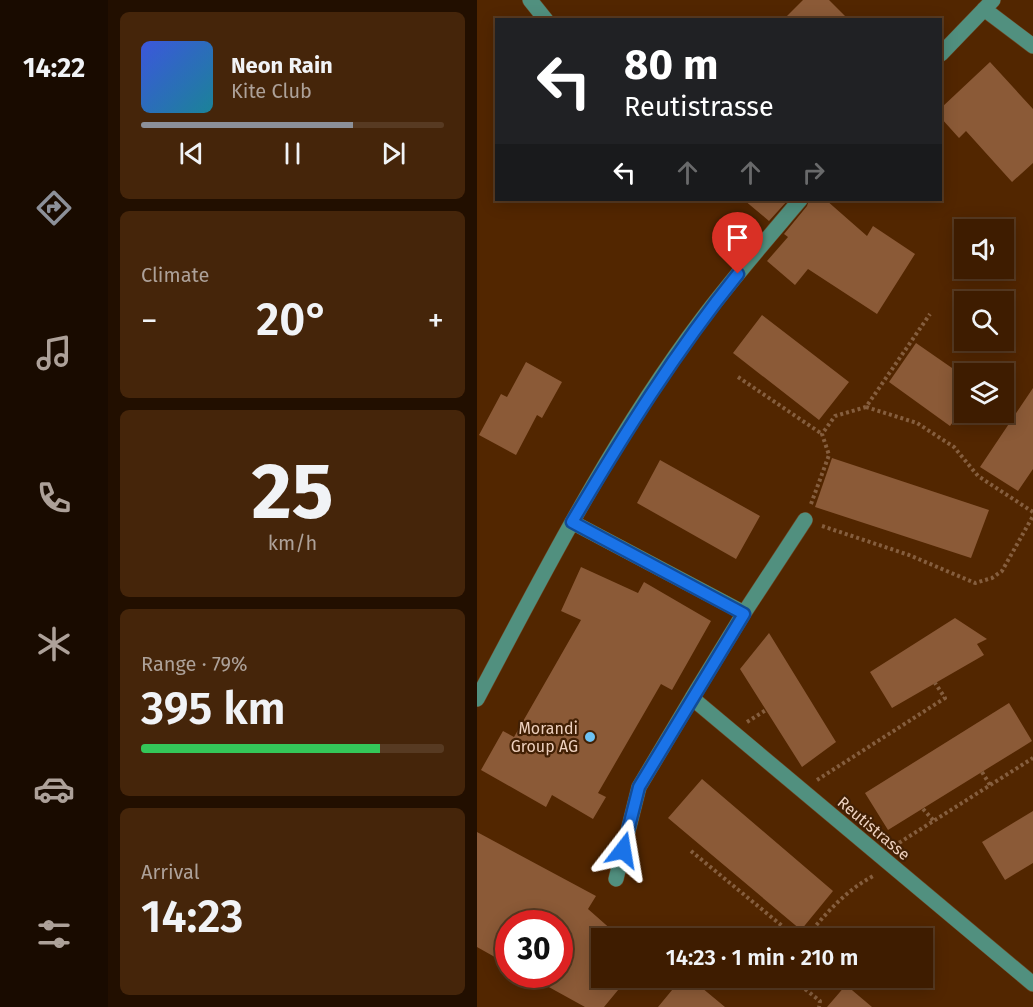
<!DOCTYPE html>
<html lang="en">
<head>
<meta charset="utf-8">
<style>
	:root { --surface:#3e1c00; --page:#45250a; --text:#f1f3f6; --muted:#ada199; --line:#573a22; --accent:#8c9099 }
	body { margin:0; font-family:"Fira Sans",sans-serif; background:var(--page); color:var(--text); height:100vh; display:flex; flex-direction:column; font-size:22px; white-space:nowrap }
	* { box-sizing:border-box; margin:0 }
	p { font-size:20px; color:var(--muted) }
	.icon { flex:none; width:33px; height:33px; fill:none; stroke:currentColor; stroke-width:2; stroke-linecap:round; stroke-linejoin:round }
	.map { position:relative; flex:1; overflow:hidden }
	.drawer { display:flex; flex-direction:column; gap:12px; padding:12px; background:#220f00; width:369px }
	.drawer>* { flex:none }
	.banner { position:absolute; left:18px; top:18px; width:447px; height:183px; border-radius:0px; box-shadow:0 3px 15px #0003,0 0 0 2px var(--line); background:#202124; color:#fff; overflow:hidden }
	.tools { position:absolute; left:477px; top:219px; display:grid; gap:12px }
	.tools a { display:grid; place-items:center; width:60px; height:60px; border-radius:0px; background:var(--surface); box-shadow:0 3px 15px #0003,0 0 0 2px var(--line); font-size:30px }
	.speed { position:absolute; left:18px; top:910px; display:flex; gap:12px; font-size:30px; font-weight:700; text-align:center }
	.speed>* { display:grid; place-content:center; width:78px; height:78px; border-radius:50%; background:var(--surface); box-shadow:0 3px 15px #0003,0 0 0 2px var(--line); line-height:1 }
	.speed .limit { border:9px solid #d22; background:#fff; color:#111 }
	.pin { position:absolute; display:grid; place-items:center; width:51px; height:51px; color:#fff; margin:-62px -26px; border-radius:50% 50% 50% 0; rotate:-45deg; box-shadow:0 0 6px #0007 }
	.pin .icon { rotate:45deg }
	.me { position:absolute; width:66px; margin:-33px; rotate:14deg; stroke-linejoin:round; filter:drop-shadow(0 0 4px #0008) }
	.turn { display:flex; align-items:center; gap:21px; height:126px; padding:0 30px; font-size:27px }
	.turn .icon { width:78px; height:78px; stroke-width:2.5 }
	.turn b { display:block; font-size:42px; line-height:51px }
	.lanes { display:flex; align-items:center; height:57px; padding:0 30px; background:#0003; justify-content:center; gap:30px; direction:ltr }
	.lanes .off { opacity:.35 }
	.big { font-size:45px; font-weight:600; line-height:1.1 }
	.drawer .tile { flex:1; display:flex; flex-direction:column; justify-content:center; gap:9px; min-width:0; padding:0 21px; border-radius:9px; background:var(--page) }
	.drawer .dial { align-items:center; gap:0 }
	.dial b { font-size:78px; line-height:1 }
	.song { display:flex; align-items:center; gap:18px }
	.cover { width:72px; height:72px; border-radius:9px; background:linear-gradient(135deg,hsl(230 70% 55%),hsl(190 70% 35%)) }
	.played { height:6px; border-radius:3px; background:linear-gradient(90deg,var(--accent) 70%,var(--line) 70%) }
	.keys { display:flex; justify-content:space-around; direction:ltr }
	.heat { display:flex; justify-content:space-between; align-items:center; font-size:33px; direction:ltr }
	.charge { height:9px; border-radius:4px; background:linear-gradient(90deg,#34c759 79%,var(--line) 0) }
	.trip { position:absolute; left:114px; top:928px; width:342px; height:60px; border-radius:0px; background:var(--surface); box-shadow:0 3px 15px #0003,0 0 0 2px var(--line); font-weight:600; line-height:60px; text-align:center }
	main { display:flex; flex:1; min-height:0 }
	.menu { display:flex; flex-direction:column; width:108px; justify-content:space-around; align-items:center; background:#190b00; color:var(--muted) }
	.menu .icon { width:42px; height:42px }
	.menu .on { color:var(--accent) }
	.menu b { font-size:27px; color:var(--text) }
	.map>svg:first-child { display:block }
	.building { fill:#8b5a37 }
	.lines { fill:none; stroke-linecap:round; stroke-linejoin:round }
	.minor-casing { stroke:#6e4522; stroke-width:16 }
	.path { stroke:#855e3e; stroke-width:4; stroke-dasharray:3 3; stroke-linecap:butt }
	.minor { stroke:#51907f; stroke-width:15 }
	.route-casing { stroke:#114b97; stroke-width:15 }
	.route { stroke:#1a73e8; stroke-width:10 }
	.poi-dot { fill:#6dc2f3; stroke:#422004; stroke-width:2 }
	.labels { text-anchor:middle; stroke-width:4.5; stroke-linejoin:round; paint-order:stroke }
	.poi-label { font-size:16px; fill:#eed1bf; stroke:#422004; text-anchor:end }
	.street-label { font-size:16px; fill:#eed1bf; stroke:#422004 }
</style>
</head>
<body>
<main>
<nav class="menu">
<b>14:22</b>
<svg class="icon on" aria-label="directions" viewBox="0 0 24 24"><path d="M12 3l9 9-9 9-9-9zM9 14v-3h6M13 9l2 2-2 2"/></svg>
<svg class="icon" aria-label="music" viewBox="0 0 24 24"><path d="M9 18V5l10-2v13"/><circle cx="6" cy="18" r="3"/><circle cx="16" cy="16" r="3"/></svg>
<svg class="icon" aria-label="phone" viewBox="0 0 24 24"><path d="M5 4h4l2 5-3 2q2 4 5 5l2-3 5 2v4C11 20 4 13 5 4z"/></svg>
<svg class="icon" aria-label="climate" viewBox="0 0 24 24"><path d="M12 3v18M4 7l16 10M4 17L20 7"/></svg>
<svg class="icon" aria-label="car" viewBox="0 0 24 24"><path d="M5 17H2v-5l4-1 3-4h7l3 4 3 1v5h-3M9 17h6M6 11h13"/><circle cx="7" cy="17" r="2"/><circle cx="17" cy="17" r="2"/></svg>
<svg class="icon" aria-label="filters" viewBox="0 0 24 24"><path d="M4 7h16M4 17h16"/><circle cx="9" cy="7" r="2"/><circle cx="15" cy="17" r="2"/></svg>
</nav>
<section class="drawer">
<div class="tile">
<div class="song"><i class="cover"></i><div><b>Neon Rain</b><p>Kite Club</p></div></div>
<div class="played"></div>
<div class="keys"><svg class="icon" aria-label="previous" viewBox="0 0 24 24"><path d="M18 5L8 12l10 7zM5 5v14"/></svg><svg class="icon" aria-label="pause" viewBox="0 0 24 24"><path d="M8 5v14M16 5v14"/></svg><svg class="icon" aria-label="next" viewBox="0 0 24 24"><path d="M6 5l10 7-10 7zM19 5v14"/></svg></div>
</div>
<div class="tile"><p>Climate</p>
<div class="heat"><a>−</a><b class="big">20°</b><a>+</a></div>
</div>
<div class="tile dial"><b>25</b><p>km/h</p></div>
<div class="tile"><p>Range · 79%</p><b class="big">395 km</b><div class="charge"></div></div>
<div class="tile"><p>Arrival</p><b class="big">14:23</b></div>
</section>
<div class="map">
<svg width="556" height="1007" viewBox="0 0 556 1007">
	<rect width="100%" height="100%" fill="#522600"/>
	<!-- building -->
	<path class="building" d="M 326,0 L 352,0 L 372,20 L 306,20 Z
		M 513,62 L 556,109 L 556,163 L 535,182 L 489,131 L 482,138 L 464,118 L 464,108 Z
		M 267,200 L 311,200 L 292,221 Z
		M 332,200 L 349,200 L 390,236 L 396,226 L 438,254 L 400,314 L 331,269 L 318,285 L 290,261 L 311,237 L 307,234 L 330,206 Z
		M 285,315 L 372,382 L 342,420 L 256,353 Z
		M 439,343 L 488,377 L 488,405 L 473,426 L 412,382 Z
		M 49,362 L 85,382 L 65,418 L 60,415 L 39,455 L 2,435 L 24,394 L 30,397 Z
		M 556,388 L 556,469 L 541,491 L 503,467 Z
		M 355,458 L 512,510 L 494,558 L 338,507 Z
		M 183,460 L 283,516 L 259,559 L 160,503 Z
		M 104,567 L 161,593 L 167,582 L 234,621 L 195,690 L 184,684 L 121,793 L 129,797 L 116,819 L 75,795 L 69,807 L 4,770 L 26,731 L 37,737 L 104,620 L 84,611 Z
		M 478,618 L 510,639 L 500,644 L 507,655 L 415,708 L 393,672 Z
		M 292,633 L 359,742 L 325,767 L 263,669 Z
		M 532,703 L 555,741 L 411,830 L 388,793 Z
		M 225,779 L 356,891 L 324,930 L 191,818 Z
		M 556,811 L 556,863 L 528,880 L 505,842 Z
		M 0,832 L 119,896 L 111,909 L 145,939 L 124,939 L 124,978 L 151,978 L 127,1007 L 108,1007 L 50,975 L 82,975 L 82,924 L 32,924 L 32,965 L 0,947 Z
		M 205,978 L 213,978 L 248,1007 L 181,1007 Z
		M 369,985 L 395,1007 L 350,1007 Z"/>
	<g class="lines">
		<!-- minor casing -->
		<g class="minor-casing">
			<path id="minor" d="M 53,0 L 69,20
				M 507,9 L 556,46
				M 464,54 L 516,0
				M 95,522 L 267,613 L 215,698 L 556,984
				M 267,613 L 328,520
				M 0,699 C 69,569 136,437 225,319 C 256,278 290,239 323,200
				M 139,879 L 162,787 L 215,698"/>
		</g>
		<!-- path -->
		<path class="path" d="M 261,377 L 345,434
			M 389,407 L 440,423 L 477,447 L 501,476 L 556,512
			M 334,504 L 352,455 L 345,434 L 358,416 L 389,407 L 453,314
			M 345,526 L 432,555 L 498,583 L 515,578 L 525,571 L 556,516
			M 270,722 L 289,710
			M 505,772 L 513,785
			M 340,780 L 468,698 L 458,683
			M 446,809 L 457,821
			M 417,846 L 556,758
			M 214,851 L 321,939
			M 328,939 C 348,914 369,890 398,875
			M 314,978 L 343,1001 L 342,1007"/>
		<!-- minor -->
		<use href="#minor" class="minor"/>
	</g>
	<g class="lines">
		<!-- route casing -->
		<g class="route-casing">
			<path id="route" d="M 146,850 L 162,787 L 267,614 L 95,522 C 146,436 198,352 261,274"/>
		</g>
		<!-- route -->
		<use href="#route" class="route"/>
	</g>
	<!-- markers -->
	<circle class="poi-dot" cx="113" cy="737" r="6"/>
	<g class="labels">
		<!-- poi labels -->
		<g class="poi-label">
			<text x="101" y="734">Morandi<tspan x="101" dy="18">Group AG</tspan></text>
		</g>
		<!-- street labels -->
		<g class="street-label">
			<text transform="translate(397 828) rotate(40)" y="6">Reutistrasse</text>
		</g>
	</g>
</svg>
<div class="tools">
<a><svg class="icon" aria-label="sound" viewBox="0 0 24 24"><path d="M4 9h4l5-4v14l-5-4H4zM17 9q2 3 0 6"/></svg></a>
<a><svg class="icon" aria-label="search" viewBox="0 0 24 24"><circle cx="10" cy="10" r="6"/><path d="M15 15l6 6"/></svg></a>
<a><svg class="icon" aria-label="layers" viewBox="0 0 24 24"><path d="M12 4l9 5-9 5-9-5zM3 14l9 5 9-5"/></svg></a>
</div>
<div class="speed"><div class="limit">30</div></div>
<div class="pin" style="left:261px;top:274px;background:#d93025"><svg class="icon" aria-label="arrive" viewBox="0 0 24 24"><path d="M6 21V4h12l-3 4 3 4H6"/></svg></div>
<svg class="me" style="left:146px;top:850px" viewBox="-20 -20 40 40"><path d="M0-17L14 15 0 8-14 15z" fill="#1a73e8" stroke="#fff" stroke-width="4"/></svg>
<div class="trip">14:23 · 1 min · 210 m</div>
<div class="banner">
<div class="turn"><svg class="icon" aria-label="left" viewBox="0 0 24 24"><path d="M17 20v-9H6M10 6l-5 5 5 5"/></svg><div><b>80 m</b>Reutistrasse</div></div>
<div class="lanes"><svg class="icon" aria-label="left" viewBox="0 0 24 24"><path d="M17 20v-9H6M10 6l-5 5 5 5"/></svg><svg class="icon off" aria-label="ahead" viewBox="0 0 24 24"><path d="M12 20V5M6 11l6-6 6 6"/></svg><svg class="icon off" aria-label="ahead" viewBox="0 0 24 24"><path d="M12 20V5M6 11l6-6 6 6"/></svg><svg class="icon off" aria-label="right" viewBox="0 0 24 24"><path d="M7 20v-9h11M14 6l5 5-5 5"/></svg></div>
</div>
</div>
</main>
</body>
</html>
